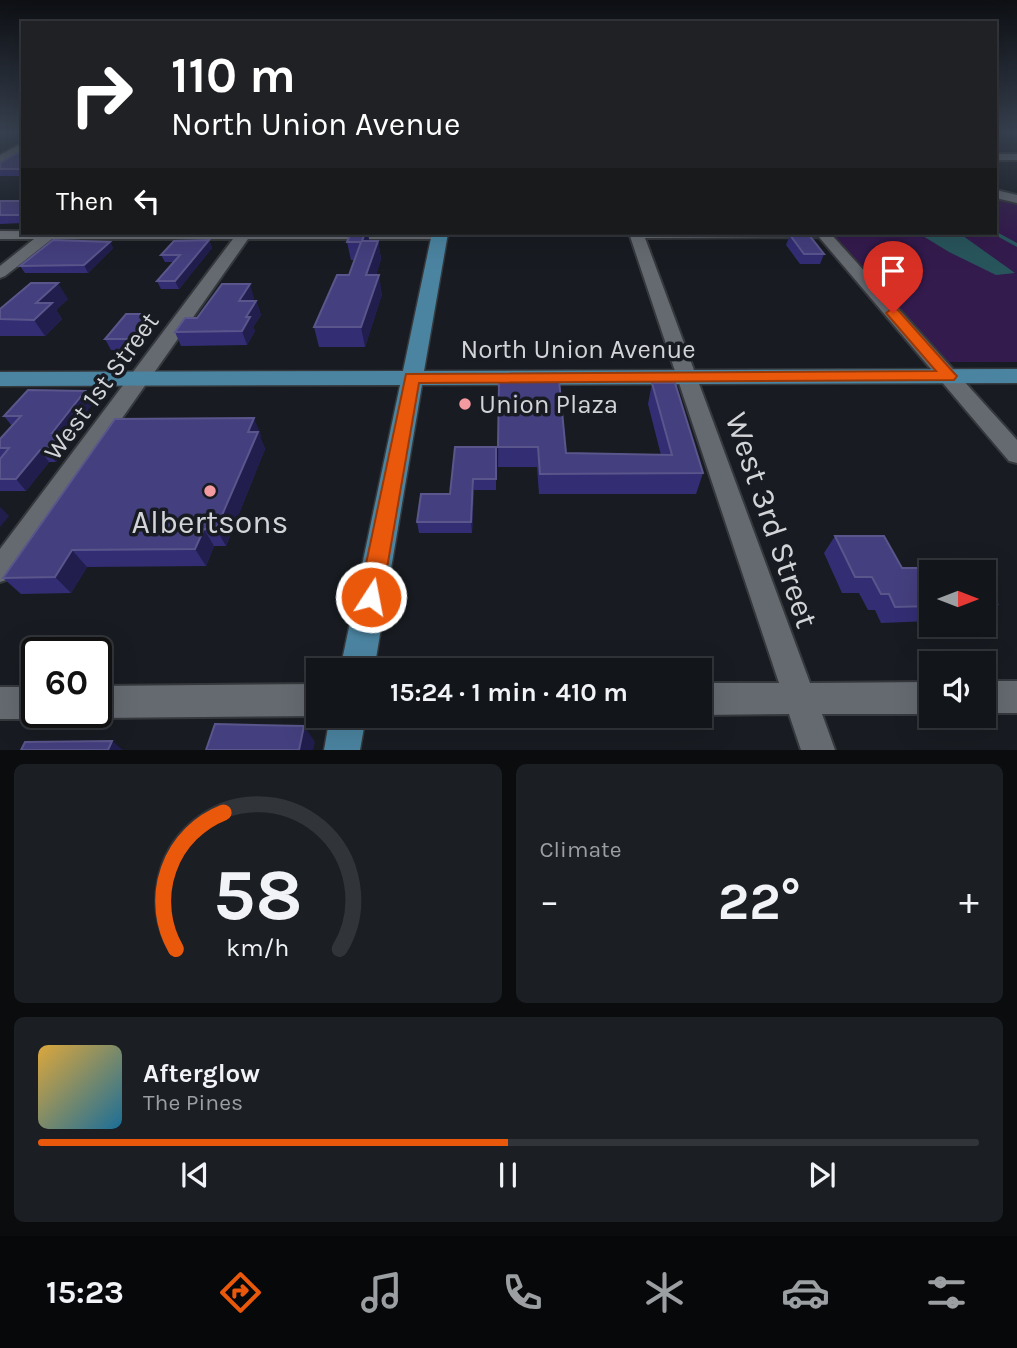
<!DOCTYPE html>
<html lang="en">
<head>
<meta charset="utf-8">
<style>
	:root { --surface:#12151a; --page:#1b1e23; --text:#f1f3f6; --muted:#9c9fa2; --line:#313439; --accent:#ea580c }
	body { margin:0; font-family:Karla,sans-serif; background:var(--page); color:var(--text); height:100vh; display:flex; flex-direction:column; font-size:26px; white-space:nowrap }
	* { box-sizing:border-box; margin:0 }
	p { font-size:23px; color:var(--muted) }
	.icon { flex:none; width:38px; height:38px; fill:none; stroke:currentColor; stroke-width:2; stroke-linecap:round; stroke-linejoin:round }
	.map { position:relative; height:750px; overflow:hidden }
	.drawer { display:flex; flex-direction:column; gap:14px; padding:14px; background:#0a0c0e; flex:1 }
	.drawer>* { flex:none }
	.banner { position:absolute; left:21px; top:21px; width:976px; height:214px; border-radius:0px; box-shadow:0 7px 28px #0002,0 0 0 2px var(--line); background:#202124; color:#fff; overflow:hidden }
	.needle { width:46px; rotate:90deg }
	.tools { position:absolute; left:919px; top:560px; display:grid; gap:14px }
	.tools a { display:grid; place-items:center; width:77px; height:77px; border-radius:0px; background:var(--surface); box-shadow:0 7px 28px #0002,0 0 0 2px var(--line); font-size:35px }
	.speed { position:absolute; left:21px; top:637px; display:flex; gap:14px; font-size:35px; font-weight:700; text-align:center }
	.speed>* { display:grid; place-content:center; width:91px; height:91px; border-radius:50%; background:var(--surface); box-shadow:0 7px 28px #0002,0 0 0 2px var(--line); line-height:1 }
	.speed .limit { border:4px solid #111; border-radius:10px; background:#fff; color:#111 }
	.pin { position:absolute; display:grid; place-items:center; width:60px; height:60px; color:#fff; margin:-72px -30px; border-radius:50% 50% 50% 0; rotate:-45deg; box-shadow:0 0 7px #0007 }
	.pin .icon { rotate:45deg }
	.me { position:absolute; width:77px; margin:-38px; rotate:11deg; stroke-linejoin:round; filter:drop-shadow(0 0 5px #0008) }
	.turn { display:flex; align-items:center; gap:24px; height:147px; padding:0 35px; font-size:32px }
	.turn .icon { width:91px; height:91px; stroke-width:2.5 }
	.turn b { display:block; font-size:49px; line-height:60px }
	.then { display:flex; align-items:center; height:66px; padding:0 35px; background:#0003; gap:14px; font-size:26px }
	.big { font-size:52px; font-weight:700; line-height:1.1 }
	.drawer .tile { flex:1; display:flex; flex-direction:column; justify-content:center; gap:10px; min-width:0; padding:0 24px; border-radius:10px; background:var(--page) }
	.drawer .dial { align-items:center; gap:0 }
	.dial svg { height:182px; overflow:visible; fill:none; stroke:var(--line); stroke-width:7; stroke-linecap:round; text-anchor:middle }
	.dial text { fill:var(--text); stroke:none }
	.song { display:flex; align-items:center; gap:21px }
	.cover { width:84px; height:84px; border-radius:10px; background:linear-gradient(135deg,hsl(40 70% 55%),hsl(200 70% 35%)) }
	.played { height:7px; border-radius:4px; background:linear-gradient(90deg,var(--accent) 50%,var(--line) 50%) }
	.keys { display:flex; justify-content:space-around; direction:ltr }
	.heat { display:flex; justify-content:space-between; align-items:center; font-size:38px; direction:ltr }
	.drawer .tiles { flex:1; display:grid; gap:14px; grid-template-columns:1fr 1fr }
	.tile:last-child { grid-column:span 2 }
	.trip { position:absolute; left:306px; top:658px; width:406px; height:70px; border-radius:0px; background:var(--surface); box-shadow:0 7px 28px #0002,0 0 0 2px var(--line); font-weight:700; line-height:70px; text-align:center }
	.menu { display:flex; height:112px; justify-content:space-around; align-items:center; background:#07080a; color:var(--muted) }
	.menu .icon { width:49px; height:49px }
	.menu .current { color:var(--accent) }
	.menu b { font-size:32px; color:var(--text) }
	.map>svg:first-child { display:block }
	.green { fill:#341b4e }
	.water { fill:#28555c }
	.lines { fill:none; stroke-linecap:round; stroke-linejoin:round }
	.stream { stroke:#28555c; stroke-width:3.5 }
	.minor-casing { stroke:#35383c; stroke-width:4 }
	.major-casing { stroke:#35383c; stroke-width:3 }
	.minor { fill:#656a71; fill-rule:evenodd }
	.major { fill:#4b84a1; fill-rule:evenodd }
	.wall { fill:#332d74 }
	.shaded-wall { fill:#211e4e }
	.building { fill:#443f7e; stroke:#5a568c; stroke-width:2 }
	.route { fill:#ea580c; stroke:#983908; stroke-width:2 }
	.poi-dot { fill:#f49aa1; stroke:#181c22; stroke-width:2.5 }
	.labels { text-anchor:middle; stroke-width:7; stroke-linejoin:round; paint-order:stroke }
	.street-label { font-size:26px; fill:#d2d4d8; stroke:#181c22 }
	.poi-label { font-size:26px; fill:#d2d4d8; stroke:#181c22; text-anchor:start }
	.near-street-label { font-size:32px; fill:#d2d4d8; stroke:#181c22 }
	.near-poi-label { font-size:32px; fill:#d2d4d8; stroke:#181c22 }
</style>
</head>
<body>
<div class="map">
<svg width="1017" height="750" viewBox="0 0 1017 750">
	<rect width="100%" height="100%" fill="#181c22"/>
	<!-- green -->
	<path class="green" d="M 996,194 L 1017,199 L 1017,362 L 936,362 L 823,233 L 996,233 Z"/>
	<!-- water -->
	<path class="water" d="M 918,233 L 959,233 L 1015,273 L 996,275 L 949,252 Z"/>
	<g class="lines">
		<!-- stream -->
		<path class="stream" d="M 995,233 L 1017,245"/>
		<!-- minor casing -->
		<g class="minor-casing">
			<path id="minor" d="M 23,143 L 23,151 L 0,162 L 0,155 Z
				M 996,154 L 1017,154 L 1017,160 L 996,160 Z
				M 996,190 L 1017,195 L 1017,203 L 996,198 Z
				M 0,231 L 445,233 L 447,235 L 440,239 L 248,239 L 9,579 L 0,582 L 0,549 L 233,239 L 52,239 L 5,276 L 0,278 L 0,266 L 34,239 L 0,239 Z
				M 629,233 L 830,233 L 1017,440 L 1017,463 L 1009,461 L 819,237 L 645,238 L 810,683 L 931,682 L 931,714 L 822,714 L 835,750 L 801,750 L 789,714 L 700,715 L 700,683 L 779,683 Z
				M 984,681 L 1017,681 L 1017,713 L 984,713 Z
				M 318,684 L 318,716 L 96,718 L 84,712 L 96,712 L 96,686 Z
				M 0,687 L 37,687 L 37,712 L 49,712 L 48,714 L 37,719 L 0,719 Z"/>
		</g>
		<!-- major casing -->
		<g class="major-casing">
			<path id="major" d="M 432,233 L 448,233 L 424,371 L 1017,369 L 1017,383 L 422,385 L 374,670 L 340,670 L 400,385 L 0,386 L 0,372 L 403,371 Z
				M 330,716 L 366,716 L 360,750 L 324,750 Z"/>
		</g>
		<!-- minor -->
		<use href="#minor" class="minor"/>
		<!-- major -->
		<use href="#major" class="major"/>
	</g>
	<!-- wall -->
	<path class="wall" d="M 23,150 L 23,176 L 0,176 L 0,163 Z
		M 0,201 L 23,201 L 23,223 L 0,224 Z
		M 351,233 L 368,233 L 369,241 L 378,241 L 381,259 L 376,275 L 382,294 L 365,347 L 319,347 L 314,327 L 349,275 L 354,260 L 351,260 L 347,242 Z
		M 790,235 L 824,254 L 820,264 L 800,264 L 786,245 Z
		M 209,240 L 212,248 L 179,289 L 161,289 L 157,281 L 173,262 L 165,262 L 161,255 Z
		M 110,242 L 113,248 L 88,273 L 25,273 L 20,266 Z
		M 254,298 L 252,301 L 256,301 L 261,315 L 253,327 L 255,331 L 247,345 L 181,346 L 175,332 L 197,318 Z
		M 68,299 L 56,310 L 62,319 L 45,336 L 0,336 L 0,309 Z
		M 155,325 L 136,350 L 111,350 L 105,339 Z
		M 499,380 L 566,453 L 661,455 L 648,404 L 652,383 L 703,473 L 696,494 L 539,494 L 537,467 L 498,467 Z
		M 85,391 L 93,403 L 65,439 L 68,444 L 56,462 L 49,462 L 26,491 L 0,491 L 0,439 L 12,426 L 4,416 Z
		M 261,435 L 260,437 L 265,449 L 226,546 L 214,546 L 206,566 L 87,567 L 71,593 L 21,594 L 3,578 Z
		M 496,447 L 496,490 L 474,490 L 472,533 L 419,533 L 417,522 L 450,494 Z
		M 835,536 L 902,568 L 931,572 L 931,621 L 881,623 L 875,610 L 868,610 L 859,593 L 842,593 L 824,553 Z
		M 984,584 L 997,604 L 984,617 Z"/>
	<!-- shaded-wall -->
	<path class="shaded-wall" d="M 365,233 L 368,233 L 370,247 L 362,241 Z
		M 209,240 L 212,248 L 179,289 L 175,281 Z
		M 378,241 L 381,259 L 370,294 L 366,275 Z
		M 110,242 L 113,248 L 88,273 L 84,265 Z
		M 379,275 L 382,294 L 365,347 L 361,327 Z
		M 58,283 L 68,299 L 56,310 L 62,319 L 45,336 L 34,320 L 36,303 Z
		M 250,284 L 254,298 L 244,314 L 239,301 Z
		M 256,301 L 261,315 L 253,327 L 255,331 L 247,345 L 242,331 L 246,317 Z
		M 150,314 L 155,325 L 136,350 L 130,339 Z
		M 85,391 L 93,403 L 65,439 L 68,444 L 56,462 L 47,450 L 52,433 Z
		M 254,418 L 261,435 L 260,437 L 265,449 L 226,546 L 216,529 L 248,432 Z
		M 40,450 L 49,462 L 26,491 L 16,479 Z
		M 473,479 L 474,490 L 472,533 L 471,522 Z
		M 0,507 L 9,516 L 0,527 Z
		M 204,529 L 214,546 L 206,566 L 195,549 Z
		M 72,550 L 87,567 L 71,593 L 55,577 Z
		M 304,726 L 315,742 L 313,750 L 299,750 Z
		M 112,741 L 123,750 L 108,750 Z"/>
	<!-- building -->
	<path class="building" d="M 23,150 L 23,169 L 0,169 L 0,163 Z
		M 0,201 L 23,201 L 23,215 L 0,215 Z
		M 351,233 L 365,233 L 362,241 L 378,241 L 366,275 L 379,275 L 361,327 L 314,327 L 337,275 L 349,275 L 361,242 L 347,242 Z
		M 790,235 L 809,235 L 824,254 L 804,254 Z
		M 53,240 L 110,242 L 84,265 L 20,266 Z
		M 209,240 L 175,281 L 157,281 L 180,255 L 161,255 L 174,241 Z
		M 31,283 L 58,283 L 36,303 L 52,303 L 34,320 L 0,319 L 0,309 Z
		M 222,284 L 250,284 L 239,301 L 256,301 L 246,317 L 250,317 L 242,331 L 175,332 L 185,318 L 197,318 Z
		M 126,314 L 150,314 L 130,339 L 105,339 Z
		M 499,380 L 559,380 L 566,453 L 672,455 L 652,383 L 675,383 L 703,473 L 540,474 L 538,447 L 498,447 Z
		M 28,390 L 85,391 L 52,433 L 60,433 L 47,450 L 40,450 L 16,479 L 0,479 L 0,459 L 9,448 L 0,448 L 0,439 L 21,416 L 4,416 Z
		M 254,418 L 248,432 L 258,432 L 216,529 L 204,529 L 195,549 L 72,550 L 55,577 L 3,578 L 115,419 Z
		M 455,447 L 496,447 L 496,479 L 473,479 L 471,522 L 417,522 L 421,494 L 450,494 Z
		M 835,536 L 884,536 L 902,568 L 973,568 L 976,572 L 931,572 L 931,606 L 895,607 L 889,594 L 881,594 L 872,577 L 855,577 Z
		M 984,584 L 997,604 L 984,605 Z
		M 215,724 L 304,726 L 299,750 L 206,750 Z
		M 112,741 L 108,750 L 21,750 L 25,742 Z"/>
	<!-- sky -->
	<linearGradient id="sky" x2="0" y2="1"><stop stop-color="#0d0f13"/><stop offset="0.56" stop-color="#37404f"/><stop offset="1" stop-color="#37404f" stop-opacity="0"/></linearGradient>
	<rect width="1017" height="236" fill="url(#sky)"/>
	<!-- route -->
	<path class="route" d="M 893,308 L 898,310 L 954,373 L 957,376 L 954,380 L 419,383 L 382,597 L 379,605 L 371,608 L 363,605 L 359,597 L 406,374 L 936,371 L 886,313 Z"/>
	<!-- markers -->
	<g class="poi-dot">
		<circle cx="465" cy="404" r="7"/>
		<circle cx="210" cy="491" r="7"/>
	</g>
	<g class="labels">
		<!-- street labels -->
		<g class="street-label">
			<text x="578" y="358">North Union Avenue</text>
			<text transform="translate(101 386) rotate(-54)" y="9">West 1st Street</text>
		</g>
		<!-- poi labels -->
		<g class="poi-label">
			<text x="479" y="413">Union Plaza</text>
		</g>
		<!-- near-street labels -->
		<g class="near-street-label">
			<text transform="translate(772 520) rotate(71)" y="11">West 3rd Street</text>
		</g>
		<!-- near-poi labels -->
		<g class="near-poi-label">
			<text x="210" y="533">Albertsons</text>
		</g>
	</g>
</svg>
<div class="tools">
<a><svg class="needle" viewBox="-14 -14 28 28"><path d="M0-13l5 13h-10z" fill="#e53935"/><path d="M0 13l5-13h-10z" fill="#9c9fa2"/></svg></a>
<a><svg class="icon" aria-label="sound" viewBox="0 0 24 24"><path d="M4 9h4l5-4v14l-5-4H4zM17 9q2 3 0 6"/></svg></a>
</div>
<div class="speed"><div class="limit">60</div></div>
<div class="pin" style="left:893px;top:313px;background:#d93025"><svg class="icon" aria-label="arrive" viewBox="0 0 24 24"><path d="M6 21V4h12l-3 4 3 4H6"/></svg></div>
<svg class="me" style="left:371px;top:597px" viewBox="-20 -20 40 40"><circle r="17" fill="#ea580c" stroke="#fff" stroke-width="3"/><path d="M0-11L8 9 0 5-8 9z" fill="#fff"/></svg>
<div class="trip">15:24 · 1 min · 410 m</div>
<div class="banner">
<div class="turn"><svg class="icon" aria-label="right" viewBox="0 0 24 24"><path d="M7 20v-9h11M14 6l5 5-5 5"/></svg><div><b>110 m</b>North Union Avenue</div></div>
<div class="then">Then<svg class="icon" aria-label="left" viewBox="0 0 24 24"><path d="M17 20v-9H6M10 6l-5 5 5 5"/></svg></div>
</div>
</div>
<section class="drawer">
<div class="tiles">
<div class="tile dial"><svg viewBox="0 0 100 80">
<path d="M14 69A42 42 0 1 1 86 69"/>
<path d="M14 69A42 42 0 0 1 35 9" stroke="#ea580c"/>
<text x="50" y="56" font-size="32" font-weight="700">58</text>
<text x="50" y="72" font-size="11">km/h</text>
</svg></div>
<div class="tile"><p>Climate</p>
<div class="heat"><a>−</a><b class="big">22°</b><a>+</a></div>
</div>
<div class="tile">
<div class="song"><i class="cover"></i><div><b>Afterglow</b><p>The Pines</p></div></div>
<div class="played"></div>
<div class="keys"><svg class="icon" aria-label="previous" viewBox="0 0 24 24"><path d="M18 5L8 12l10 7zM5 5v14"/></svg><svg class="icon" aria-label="pause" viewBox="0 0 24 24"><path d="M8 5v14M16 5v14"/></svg><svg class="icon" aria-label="next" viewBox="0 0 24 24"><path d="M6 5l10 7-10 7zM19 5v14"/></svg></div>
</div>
</div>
</section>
<nav class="menu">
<b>15:23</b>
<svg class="icon current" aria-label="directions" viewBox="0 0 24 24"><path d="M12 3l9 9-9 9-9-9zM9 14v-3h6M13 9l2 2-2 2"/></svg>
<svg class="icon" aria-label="music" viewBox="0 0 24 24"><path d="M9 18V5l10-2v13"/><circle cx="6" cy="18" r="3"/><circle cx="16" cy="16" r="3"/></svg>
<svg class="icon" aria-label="phone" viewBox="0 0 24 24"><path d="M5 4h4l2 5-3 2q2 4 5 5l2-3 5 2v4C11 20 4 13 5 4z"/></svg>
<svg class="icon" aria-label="climate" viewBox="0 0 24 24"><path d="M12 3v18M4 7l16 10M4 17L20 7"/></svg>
<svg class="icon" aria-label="car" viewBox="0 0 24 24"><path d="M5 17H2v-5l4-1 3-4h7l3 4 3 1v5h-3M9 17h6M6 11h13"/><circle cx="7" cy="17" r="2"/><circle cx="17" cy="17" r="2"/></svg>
<svg class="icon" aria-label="filters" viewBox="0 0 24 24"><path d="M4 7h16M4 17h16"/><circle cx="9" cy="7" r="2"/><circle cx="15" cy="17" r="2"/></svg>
</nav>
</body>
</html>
